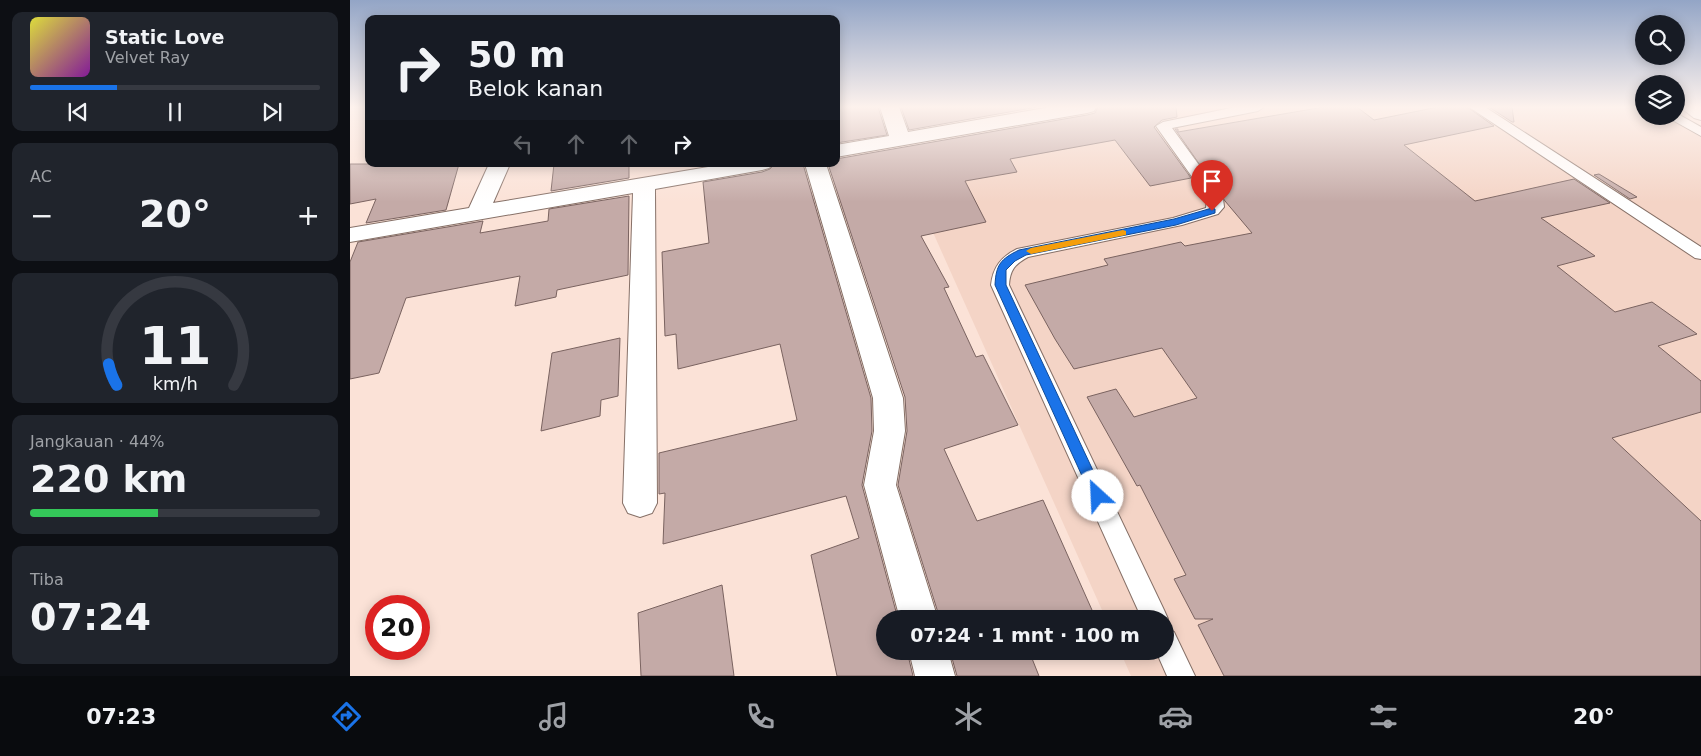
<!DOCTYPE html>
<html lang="id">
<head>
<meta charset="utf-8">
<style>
	:root { --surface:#171b24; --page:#20242c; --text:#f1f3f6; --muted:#9ea1a6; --line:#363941; --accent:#1a73e8 }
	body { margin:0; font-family:"DejaVu Sans",sans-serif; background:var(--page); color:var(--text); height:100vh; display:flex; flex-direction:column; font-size:19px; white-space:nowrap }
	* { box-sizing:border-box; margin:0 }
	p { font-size:16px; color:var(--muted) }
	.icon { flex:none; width:28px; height:28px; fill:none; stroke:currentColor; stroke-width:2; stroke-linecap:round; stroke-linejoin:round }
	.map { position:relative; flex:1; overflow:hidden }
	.panel { display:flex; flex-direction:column; gap:12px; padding:12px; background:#0d0f14; width:350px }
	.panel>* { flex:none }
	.hud { position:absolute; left:15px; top:15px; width:475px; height:152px; border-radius:10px; box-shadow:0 2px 12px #0003; background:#171b24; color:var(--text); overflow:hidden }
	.fabs { position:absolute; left:1285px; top:15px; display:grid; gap:10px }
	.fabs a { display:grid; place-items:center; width:50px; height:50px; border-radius:50%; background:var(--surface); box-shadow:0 2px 12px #0003; font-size:25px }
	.speed { position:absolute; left:15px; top:595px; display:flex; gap:10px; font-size:25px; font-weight:700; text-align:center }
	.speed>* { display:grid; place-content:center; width:65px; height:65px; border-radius:50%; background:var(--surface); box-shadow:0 2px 12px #0003; line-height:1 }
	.speed .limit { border:8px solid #d22; background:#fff; color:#111 }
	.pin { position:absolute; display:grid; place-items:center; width:42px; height:42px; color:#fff; margin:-51px -21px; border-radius:50% 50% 50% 0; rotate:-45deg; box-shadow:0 0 5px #0007 }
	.pin .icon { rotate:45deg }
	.me { position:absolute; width:55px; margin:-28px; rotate:335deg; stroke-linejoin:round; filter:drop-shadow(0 0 4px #0008) }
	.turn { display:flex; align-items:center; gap:18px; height:105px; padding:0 20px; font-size:22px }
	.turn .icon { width:65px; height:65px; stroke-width:2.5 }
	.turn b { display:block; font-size:35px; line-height:42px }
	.lanes { display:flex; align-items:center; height:48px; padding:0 20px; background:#0003; justify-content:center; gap:25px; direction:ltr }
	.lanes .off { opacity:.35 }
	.big { font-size:38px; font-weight:800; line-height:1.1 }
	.panel .tile { flex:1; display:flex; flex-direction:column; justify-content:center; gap:8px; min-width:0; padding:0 18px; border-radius:10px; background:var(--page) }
	.panel .dial { align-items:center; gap:0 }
	.dial svg { height:130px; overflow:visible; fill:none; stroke:var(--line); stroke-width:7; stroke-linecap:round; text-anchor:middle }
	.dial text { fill:var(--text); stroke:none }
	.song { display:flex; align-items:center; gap:15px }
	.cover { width:60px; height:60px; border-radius:8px; background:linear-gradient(135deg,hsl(60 70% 55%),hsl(290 70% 35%)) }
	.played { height:5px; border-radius:2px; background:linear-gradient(90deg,var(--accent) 30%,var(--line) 30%) }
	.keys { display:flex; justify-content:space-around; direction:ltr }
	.heat { display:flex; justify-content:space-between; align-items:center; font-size:28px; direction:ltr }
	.charge { height:8px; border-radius:4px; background:linear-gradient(90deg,#34c759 44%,var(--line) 0) }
	.trip { position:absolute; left:526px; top:610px; width:298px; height:50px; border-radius:25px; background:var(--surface); box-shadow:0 2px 12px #0003; font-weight:800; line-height:50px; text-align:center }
	.dock { display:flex; height:80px; justify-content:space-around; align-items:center; background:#090b0e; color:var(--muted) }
	.dock .icon { width:35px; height:35px }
	.dock .current { color:var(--accent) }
	.dock b { font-size:22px; color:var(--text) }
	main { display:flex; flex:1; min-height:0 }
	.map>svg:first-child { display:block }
	.built { fill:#f4d4c6 }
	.building { fill:#c4aaa7; stroke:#7a6360 }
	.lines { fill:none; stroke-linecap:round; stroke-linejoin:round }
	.lane-casing { stroke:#867067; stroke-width:2 }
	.street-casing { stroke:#867067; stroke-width:2 }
	.lane { fill:#fff; fill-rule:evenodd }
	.street { fill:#fff; fill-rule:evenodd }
	.route { fill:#1a73e8; stroke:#114b97 }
	.slow { fill:#f59e0b }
</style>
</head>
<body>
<main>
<section class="panel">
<div class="tile">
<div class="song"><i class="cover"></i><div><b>Static Love</b><p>Velvet Ray</p></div></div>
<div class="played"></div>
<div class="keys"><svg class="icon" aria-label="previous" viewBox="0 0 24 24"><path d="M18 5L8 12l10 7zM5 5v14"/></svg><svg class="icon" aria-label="pause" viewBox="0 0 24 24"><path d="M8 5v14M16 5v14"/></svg><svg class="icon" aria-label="next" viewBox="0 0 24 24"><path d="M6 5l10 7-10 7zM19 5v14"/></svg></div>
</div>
<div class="tile"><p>AC</p>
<div class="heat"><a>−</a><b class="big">20°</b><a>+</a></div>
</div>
<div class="tile dial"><svg viewBox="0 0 100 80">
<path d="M14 69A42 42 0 1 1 86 69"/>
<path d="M14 69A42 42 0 0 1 9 56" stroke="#1a73e8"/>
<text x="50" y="56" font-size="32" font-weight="700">11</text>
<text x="50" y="72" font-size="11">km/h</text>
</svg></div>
<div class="tile"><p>Jangkauan · 44%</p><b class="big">220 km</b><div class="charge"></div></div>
<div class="tile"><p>Tiba</p><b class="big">07:24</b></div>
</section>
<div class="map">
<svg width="1351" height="676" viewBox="0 0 1351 676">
	<rect width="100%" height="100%" fill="#fbe2d7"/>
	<!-- built -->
	<path class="built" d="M 810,107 L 1294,107 L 1294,116 L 1326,116 L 1351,129 L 1351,676 L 781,676 L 770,651 L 815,651 L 815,619 L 756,619 L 547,152 Z"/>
	<!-- building -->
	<path class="building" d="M 486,107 L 528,107 L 537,135 L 486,143 Z
		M 551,107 L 687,107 L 559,130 Z
		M 748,107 L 826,107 L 827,117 L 812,120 L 804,127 L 841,178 L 800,186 L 765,140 L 660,159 L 667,172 L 615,181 L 636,222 L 571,236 L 599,287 L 594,288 L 626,357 L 633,355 L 668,425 L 594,449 L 627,521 L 693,500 L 746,619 L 590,619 L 548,485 L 557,431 L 555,397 L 478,164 L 486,164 L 486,159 L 737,115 L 745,113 Z
		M 974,107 L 1007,107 L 1024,120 L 1088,107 L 1117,107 L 1144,126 L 1054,145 L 1125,201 L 1224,179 L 1260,203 L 1191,218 L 1245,256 L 1207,266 L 1265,312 L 1302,302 L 1347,334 L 1308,346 L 1351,381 L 1351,412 L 1262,438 L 1351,521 L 1351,676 L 874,676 L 848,625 L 863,619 L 845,619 L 824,579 L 836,575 L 790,485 L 787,486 L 737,397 L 766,389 L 784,417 L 847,398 L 812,348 L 724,369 L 705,339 L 675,285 L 758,265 L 754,259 L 831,242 L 835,246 L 902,233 L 875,201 L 825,129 L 828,129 L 828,132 Z
		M 1139,107 L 1162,107 L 1164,122 L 1162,122 Z
		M 0,164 L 109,164 L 96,210 L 16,223 L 26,199 L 0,204 Z
		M 204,164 L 279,164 L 279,178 L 201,191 Z
		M 425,164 L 453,164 L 521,398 L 522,431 L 512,485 L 548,619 L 535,619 L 535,651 L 557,651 L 563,676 L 487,676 L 461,555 L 509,538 L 496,496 L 313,544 L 315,493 L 309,494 L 309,453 L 447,420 L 430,344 L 328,369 L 326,334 L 315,336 L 312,252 L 359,243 L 353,182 L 412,172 L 420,169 Z
		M 1249,174 L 1287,197 L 1280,199 L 1244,175 Z
		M 279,196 L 278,275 L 207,290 L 206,297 L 165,306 L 170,276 L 56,298 L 29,373 L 0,379 L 0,262 L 8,242 L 133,221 L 130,233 L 198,221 L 199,209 Z
		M 270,338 L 268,396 L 251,400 L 250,416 L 191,431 L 202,353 Z
		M 372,585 L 384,676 L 291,676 L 288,613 Z
		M 600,651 L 679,651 L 689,676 L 607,676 Z"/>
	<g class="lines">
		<!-- lane casing -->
		<g class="lane-casing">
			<path id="lane" d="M 886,107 L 914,107 L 908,111 L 822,128 L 873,198 L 874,207 L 868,214 L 832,225 L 678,257 C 665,264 660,270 659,285 L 814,610 L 818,619 L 815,626 L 815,619 L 792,619 L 641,285 C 643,267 651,257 667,249 L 823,218 L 856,208 L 857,198 L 806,126 L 813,122 Z
				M 1119,107 L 1135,107 L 1351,247 L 1351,259 L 1345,258 Z
				M 1326,113 L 1351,127 L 1351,136 L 1315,116 L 1326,116 Z
				M 815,628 L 824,632 L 845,676 L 817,676 L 806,651 L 815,651 Z"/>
		</g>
		<!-- street casing -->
		<g class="street-casing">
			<path id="street" d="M 530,107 L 549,107 L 558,132 L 701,107 L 746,107 L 744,111 L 737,113 L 486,157 L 486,145 L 539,136 Z
				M 1330,107 L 1351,107 L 1351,120 L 1344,118 Z
				M 139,164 L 160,164 L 143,203 L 376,164 L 423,164 L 419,168 L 412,170 L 305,189 L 307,503 L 302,513 L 290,517 L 278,513 L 273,503 L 283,193 L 0,242 L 0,228 L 119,208 Z
				M 455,164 L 476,164 L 553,398 L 555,431 L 546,485 L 588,619 L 550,619 L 514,485 L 524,431 L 523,398 Z
				M 559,651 L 598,651 L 605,676 L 565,676 Z"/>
		</g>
		<!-- lane -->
		<use href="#lane" class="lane"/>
		<!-- street -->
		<use href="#street" class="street"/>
	</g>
	<!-- sky -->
	<linearGradient id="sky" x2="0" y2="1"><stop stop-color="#93a5c6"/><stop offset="0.53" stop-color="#fdf2ed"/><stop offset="1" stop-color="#fdf2ed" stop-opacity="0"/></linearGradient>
	<rect width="1351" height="202" fill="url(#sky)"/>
	<!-- route -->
	<path class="route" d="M 862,208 L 865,209 L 865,213 L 826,225 L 676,255 L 665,261 L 656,270 L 656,285 L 755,496 L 753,500 L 743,500 L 645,285 C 646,264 651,259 669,250 L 824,219 Z"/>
	<!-- slow -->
	<path class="slow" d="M 773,230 L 776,231 L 776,235 L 681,254 L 676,251 L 681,248 Z"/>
</svg>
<div class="fabs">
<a><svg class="icon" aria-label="search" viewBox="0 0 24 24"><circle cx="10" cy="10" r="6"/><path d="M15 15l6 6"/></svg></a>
<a><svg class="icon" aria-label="layers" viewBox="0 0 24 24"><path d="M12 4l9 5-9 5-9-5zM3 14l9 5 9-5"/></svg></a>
</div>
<div class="speed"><div class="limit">20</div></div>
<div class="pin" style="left:862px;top:211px;background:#d93025"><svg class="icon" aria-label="arrive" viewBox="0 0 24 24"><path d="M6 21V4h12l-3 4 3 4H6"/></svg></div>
<svg class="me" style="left:748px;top:496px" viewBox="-20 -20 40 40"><circle r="19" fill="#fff"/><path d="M0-13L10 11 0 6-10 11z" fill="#1a73e8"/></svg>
<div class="trip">07:24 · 1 mnt · 100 m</div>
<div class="hud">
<div class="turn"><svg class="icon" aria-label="right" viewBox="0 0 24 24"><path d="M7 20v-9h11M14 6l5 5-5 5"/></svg><div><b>50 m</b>Belok kanan</div></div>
<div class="lanes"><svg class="icon off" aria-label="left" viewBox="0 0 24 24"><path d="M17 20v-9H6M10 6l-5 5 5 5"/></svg><svg class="icon off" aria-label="ahead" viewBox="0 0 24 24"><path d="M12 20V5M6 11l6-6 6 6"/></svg><svg class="icon off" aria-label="ahead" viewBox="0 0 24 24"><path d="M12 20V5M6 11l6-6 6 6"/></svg><svg class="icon" aria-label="right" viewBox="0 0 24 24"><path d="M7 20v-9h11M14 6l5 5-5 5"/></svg></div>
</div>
</div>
</main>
<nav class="dock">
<b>07:23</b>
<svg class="icon current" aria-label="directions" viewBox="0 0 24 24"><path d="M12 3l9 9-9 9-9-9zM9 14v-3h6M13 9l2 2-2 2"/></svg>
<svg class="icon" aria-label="music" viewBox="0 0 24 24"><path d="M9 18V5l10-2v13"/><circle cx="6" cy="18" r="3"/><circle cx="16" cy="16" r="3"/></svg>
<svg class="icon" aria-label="phone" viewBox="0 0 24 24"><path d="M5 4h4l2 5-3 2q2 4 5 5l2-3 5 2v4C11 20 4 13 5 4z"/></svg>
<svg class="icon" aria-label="climate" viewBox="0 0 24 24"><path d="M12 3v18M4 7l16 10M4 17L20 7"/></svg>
<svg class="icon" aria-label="car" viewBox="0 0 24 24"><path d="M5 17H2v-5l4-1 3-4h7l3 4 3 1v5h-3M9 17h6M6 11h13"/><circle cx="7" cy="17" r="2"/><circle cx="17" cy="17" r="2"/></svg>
<svg class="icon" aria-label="filters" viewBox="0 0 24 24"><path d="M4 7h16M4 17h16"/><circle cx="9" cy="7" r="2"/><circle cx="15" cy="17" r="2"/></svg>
<b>20°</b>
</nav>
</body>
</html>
